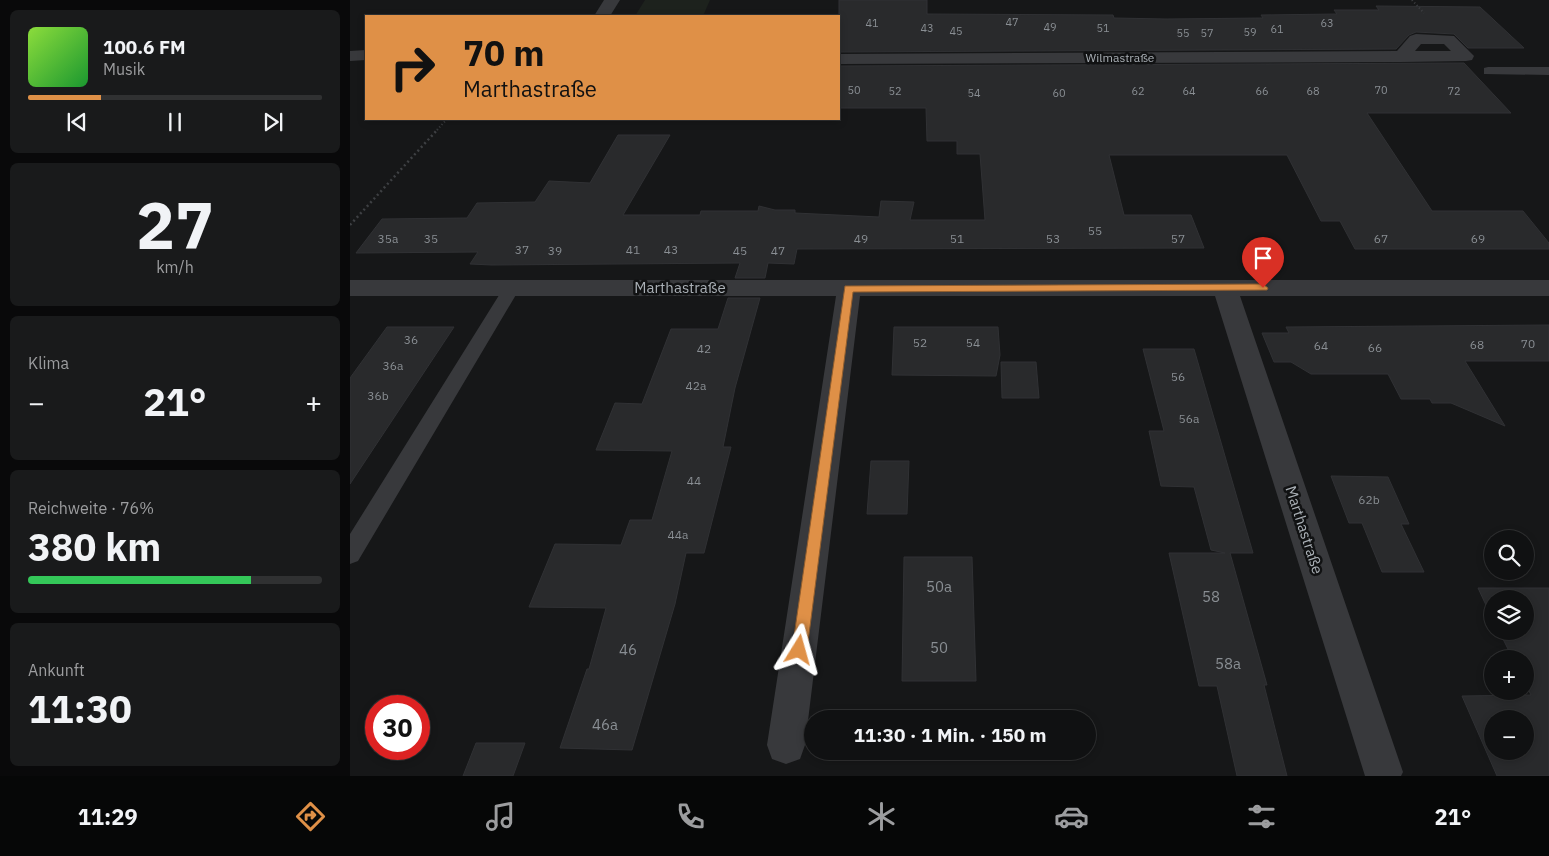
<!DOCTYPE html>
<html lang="de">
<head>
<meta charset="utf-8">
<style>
	:root { --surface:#101112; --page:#191a1b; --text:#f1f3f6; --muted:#9c9d9f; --line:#303132; --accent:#df9047 }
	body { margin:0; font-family:"IBM Plex Sans",sans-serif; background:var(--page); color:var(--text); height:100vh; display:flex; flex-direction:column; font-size:19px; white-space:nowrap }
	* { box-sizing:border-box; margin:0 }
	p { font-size:16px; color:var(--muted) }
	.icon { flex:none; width:28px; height:28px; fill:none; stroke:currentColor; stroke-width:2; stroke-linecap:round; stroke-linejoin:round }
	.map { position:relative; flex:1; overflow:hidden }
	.drawer { display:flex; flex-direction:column; gap:10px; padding:10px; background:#09090a; width:350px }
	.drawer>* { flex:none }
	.hud { position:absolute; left:15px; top:15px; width:475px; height:105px; border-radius:0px; box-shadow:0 2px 8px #0003,0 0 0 1px var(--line); background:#df9047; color:#111; overflow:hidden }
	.controls { position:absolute; left:1134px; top:530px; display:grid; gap:10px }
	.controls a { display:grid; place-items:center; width:50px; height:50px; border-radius:50%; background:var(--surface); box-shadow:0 2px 8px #0003,0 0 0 1px var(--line); font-size:25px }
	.speed { position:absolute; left:15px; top:695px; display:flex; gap:10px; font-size:25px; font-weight:700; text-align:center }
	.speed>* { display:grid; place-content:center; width:65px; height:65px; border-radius:50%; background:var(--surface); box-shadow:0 2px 8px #0003,0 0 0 1px var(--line); line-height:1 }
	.speed .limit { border:8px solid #d22; background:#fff; color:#111 }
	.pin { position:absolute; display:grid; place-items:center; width:42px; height:42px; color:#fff; margin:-51px -21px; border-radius:50% 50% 50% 0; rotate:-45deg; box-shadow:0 0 5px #0007 }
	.pin .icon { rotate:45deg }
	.me { position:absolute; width:55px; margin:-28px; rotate:8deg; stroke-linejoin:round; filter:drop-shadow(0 0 4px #0008) }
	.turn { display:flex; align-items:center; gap:18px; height:105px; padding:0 15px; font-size:22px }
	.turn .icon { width:65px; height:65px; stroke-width:2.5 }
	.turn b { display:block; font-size:35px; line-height:42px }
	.big { font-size:38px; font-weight:700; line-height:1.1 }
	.drawer .tile { flex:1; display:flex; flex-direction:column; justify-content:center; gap:8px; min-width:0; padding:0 18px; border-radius:8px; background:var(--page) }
	.drawer .dial { align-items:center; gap:0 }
	.dial b { font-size:65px; line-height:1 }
	.song { display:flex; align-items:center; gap:15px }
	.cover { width:60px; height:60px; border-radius:8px; background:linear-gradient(135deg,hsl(90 70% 55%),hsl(130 70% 35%)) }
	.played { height:5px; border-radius:2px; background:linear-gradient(90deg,var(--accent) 25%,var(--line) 25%) }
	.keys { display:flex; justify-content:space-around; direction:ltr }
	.heat { display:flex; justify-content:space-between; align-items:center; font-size:28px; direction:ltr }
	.charge { height:8px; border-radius:4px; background:linear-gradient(90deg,#34c759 76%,var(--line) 0) }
	.trip { position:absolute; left:454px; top:710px; width:292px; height:50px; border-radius:25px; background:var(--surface); box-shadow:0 2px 8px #0003,0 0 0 1px var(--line); font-weight:700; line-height:50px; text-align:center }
	.menu { display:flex; height:80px; justify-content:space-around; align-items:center; background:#060707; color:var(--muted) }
	.menu .icon { width:35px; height:35px }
	.menu .active { color:var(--accent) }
	.menu b { font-size:22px; color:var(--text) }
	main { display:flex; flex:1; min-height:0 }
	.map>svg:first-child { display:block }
	.green { fill:#1d221d }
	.building { fill:#292a2c; stroke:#303134; fill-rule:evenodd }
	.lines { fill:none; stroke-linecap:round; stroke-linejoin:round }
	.path-far1 { stroke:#3e4043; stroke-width:2; stroke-dasharray:1 2.5; stroke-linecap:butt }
	.path { stroke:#3e4043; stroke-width:2.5; stroke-dasharray:2 3; stroke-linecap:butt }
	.service { fill:#38393c; fill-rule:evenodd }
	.minor { fill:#38393c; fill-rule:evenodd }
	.route { fill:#df9047; stroke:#915e2e }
	.labels { text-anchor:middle; stroke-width:5; stroke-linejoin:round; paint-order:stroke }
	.far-number-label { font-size:11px; fill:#898e93 }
	.far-street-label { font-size:12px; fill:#aab0b6; stroke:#111213 }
	.number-label { font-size:12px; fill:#898e93 }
	.street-label { font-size:15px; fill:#aab0b6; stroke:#111213 }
	.near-number-label { font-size:15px; fill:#898e93 }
</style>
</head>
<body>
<main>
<section class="drawer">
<div class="tile">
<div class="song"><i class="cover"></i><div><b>100.6 FM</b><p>Musik</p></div></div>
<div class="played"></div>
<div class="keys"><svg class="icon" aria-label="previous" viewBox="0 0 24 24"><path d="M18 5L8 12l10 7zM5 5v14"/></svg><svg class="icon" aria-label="pause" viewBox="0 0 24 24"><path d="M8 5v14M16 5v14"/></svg><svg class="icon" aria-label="next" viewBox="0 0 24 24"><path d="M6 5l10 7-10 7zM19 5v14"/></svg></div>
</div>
<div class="tile dial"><b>27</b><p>km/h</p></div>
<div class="tile"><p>Klima</p>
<div class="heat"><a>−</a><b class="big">21°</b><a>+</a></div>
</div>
<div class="tile"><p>Reichweite · 76%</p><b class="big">380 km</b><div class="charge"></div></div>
<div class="tile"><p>Ankunft</p><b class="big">11:30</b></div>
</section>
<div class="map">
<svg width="1199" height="776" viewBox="0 0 1199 776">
	<rect width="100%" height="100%" fill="#161718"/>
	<!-- green -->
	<path class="green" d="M 295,0 L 360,0 L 353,16 L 285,16 Z"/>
	<!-- building -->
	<path class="building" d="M 489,0 L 577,0 L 577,14 L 763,15 L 764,18 L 816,19 L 913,18 L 911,15 L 987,14 L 984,10 L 1029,10 L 1026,6 L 1130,7 L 1174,48 L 1118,48 L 1104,34 L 1066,32 L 1059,35 L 1046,49 L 489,52 Z
		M 1114,63 L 1161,113 L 1017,113 L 1082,211 L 1173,211 L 1199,243 L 1199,249 L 1005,249 L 990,221 L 971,221 L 937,155 L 759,155 L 774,215 L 841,215 L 854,248 L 447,249 L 444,264 L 418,263 L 415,278 L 385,278 L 390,263 L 142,265 L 120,264 L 128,252 L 6,253 L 32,219 L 117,218 L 127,203 L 185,202 L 199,181 L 240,183 L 268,135 L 320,135 L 273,215 L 350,215 L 351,211 L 408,211 L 409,206 L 425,210 L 445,210 L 445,213 L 529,217 L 531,201 L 564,202 L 560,220 L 635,220 L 630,154 L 607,154 L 607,141 L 577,141 L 576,108 L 489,108 L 489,66 Z
		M 378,298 L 410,298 L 385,388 L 373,447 L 381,447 L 354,553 L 336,553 L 325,604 L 282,750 L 210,748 L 237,669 L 239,669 L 256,608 L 179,607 L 205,544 L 271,545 L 280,520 L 302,520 L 322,451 L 246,450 L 265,403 L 292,404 L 321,329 L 368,329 Z
		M 1199,325 L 1199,361 L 1115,361 L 1155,426 L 1101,403 L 1082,403 L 1080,399 L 1051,399 L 1038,374 L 961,374 L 941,362 L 924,362 L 912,333 L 939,333 L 936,327 Z
		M 37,327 L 104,327 L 0,484 L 0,378 Z
		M 544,327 L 648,327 L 650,355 L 646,376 L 542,375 Z
		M 793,349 L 844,349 L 903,553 L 880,553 L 917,685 L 914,685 L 937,776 L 887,776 L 867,686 L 849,686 L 819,553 L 875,553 L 861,550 L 844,487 L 811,486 L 799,431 L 814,431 Z
		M 651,362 L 686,362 L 689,398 L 652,398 Z
		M 521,461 L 559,461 L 557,514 L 517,514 Z
		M 981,476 L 1038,477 L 1059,524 L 1051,524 L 1074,572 L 1032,572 L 1012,523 L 999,523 Z
		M 554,557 L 622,557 L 626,681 L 552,681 Z
		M 1128,588 L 1199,588 L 1199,776 L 1147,776 L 1112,696 L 1181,695 L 1175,683 L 1175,659 L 1163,659 L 1149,631 L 1175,631 L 1175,599 L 1142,599 L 1142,618 ZM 1142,719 L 1175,719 L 1175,751 L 1142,751 Z
		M 126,743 L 175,743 L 163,776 L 113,776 Z"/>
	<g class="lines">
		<!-- path-far1 -->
		<path class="path-far1" d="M 1062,0 L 1074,13
			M 87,130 L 97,119"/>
		<!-- path -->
		<path class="path" d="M 0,225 L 88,129"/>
		<!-- service -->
		<path class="service" d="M 1138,67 L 1199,67 L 1199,75 L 1134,74 L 1134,68 Z
			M 162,283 L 168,284 L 170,288 L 8,561 L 0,564 L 0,534 L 156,284 Z"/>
		<!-- minor -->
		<path class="minor" d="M 254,0 L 270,0 L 260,16 L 244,16 Z
			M 1066,34 L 1104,36 L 1124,56 L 1122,60 L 1116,61 L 1051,62 L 489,64 L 489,54 L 1047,51 L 1060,36 ZM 1071,44 L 1094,44 L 1101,51 L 1065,51 Z
			M 16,50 L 16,60 L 0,61 L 0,51 Z
			M 0,280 L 1199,280 L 1199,296 L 890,296 L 1053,772 L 1051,776 L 1015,776 L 865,296 L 510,296 L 455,745 L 450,759 L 436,764 L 422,759 L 417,745 L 486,296 L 0,296 Z"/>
	</g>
	<!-- route -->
	<path class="route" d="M 913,284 L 918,288 L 917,290 L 503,292 L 457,650 L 455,655 L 449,657 L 444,655 L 442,650 L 495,286 Z"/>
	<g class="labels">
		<!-- far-number labels -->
		<g class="far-number-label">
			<text x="662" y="26">47</text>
			<text x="522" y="27">41</text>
			<text x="977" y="27">63</text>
			<text x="700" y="31">49</text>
			<text x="577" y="32">43</text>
			<text x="753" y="32">51</text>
			<text x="927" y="33">61</text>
			<text x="606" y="35">45</text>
			<text x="900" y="36">59</text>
			<text x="833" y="37">55</text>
			<text x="857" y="37">57</text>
			<text x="504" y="94">50</text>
			<text x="1031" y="94">70</text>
			<text x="545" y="95">52</text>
			<text x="788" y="95">62</text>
			<text x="839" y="95">64</text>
			<text x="912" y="95">66</text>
			<text x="963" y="95">68</text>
			<text x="1104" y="95">72</text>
			<text x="624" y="97">54</text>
			<text x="709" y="97">60</text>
		</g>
		<!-- far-street labels -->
		<g class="far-street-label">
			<text x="770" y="62">Wilmastraße</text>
		</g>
		<!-- number labels -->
		<g class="number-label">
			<text x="745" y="235">55</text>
			<text x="38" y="243">35a</text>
			<text x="81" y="243">35</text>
			<text x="511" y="243">49</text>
			<text x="607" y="243">51</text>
			<text x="703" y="243">53</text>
			<text x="828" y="243">57</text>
			<text x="1031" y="243">67</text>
			<text x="1128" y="243">69</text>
			<text x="172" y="254">37</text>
			<text x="283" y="254">41</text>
			<text x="321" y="254">43</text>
			<text x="205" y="255">39</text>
			<text x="390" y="255">45</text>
			<text x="428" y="255">47</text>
			<text x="61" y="344">36</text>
			<text x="570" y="347">52</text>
			<text x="623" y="347">54</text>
			<text x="1178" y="348">70</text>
			<text x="1127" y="349">68</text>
			<text x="971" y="350">64</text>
			<text x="1025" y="352">66</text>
			<text x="354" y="353">42</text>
			<text x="43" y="370">36a</text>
			<text x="828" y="381">56</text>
			<text x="346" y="390">42a</text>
			<text x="28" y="400">36b</text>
			<text x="839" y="423">56a</text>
			<text x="344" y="485">44</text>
			<text x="1019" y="504">62b</text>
			<text x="328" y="539">44a</text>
		</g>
		<!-- street labels -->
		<g class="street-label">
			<text x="330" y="293">Marthastraße</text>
			<text transform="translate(954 530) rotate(72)" y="5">Marthastraße</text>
		</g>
		<!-- near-number labels -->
		<g class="near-number-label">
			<text x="589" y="592">50a</text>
			<text x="861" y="602">58</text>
			<text x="589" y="653">50</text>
			<text x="278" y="655">46</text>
			<text x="878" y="669">58a</text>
			<text x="255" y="730">46a</text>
		</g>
	</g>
</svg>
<div class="controls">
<a><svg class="icon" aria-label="search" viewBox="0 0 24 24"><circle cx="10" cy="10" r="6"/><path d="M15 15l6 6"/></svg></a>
<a><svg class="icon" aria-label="layers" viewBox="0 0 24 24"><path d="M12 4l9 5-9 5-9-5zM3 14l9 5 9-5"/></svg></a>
<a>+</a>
<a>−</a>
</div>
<div class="speed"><div class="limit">30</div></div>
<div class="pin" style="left:913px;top:288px;background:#d93025"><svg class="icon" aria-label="arrive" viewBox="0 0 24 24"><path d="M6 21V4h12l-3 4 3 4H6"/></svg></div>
<svg class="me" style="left:449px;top:650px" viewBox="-20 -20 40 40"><path d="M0-17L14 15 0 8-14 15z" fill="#df9047" stroke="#fff" stroke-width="4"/></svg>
<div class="trip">11:30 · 1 Min. · 150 m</div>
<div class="hud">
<div class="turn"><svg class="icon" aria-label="right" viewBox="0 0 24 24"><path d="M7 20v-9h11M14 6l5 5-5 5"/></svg><div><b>70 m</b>Marthastraße</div></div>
</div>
</div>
</main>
<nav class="menu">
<b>11:29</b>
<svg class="icon active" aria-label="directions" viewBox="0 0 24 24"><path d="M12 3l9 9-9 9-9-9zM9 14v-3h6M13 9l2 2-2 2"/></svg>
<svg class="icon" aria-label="music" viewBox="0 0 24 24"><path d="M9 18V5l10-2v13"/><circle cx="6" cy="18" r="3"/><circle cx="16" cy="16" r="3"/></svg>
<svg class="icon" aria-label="phone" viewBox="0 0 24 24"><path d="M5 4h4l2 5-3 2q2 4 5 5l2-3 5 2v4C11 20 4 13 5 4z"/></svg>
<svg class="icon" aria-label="climate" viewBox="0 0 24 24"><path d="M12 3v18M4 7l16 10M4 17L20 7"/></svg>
<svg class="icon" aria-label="car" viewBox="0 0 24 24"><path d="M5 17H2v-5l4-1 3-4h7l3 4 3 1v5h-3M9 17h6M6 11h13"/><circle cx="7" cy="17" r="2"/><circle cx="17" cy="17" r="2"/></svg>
<svg class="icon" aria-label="filters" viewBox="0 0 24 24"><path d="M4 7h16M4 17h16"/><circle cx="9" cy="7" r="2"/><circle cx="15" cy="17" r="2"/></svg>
<b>21°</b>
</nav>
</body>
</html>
